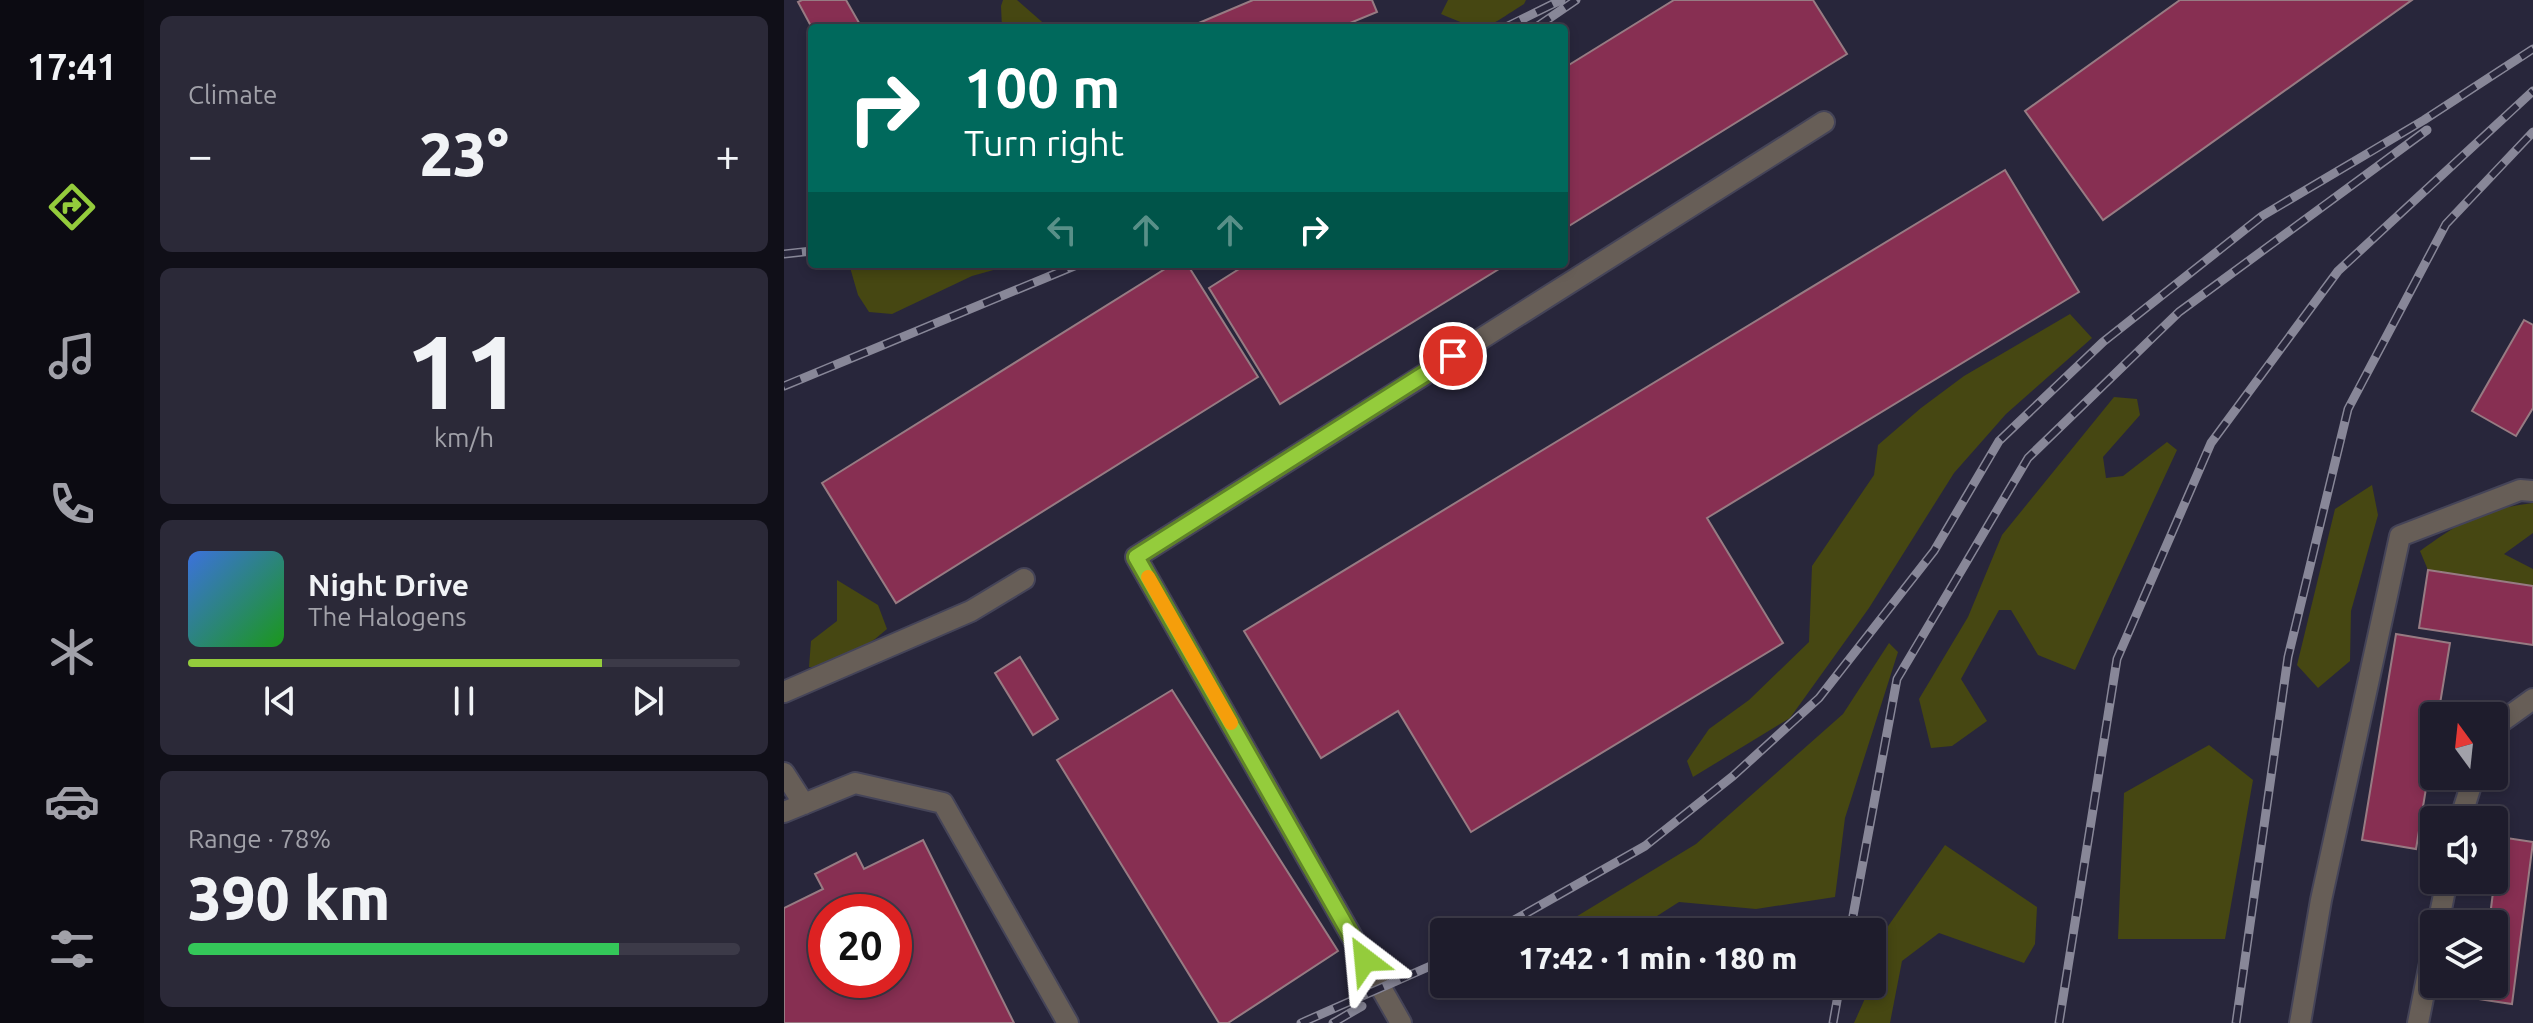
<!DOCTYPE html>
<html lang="en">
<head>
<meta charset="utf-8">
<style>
	:root { --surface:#1e1c2c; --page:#2b2938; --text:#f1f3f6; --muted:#a1a1a9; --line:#3c3a48; --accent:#94cc3c }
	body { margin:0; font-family:Ubuntu,sans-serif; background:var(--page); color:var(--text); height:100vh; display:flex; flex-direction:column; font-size:30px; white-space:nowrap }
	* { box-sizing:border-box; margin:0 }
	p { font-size:26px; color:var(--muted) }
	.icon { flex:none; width:44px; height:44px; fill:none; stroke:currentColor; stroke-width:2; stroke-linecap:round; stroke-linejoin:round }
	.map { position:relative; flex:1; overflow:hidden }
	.sheet { display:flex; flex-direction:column; gap:16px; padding:16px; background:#100f18; width:640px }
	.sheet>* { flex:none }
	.hud { position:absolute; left:24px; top:24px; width:760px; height:244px; border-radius:8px; box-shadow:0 4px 12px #0003,0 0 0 2px var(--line); background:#00695c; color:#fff; overflow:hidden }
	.needle { width:52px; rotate:345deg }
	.fabs { position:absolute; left:1636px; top:702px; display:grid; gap:16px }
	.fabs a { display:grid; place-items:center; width:88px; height:88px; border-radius:8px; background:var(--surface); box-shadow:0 4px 12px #0003,0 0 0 2px var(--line); font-size:40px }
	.speed { position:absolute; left:24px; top:894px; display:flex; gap:16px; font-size:40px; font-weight:700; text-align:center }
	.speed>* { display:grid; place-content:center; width:104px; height:104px; border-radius:50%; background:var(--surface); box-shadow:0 4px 12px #0003,0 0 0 2px var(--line); line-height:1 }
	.speed .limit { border:12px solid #d22; background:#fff; color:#111 }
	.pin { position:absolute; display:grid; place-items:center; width:68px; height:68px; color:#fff; margin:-34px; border:4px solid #fff; border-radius:50%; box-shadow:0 2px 8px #0007 }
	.me { position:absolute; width:88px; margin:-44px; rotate:331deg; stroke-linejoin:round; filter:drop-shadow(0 0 6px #0008) }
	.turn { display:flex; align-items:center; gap:28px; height:168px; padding:0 24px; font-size:36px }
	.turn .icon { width:104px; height:104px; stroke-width:2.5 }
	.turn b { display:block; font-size:56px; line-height:68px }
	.lanes { display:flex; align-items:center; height:76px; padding:0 24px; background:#0003; justify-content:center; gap:40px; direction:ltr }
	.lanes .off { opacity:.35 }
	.big { font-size:60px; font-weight:800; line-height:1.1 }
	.sheet .card { flex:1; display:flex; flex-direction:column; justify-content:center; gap:12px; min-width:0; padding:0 28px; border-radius:12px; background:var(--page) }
	.sheet .dial { align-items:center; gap:0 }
	.dial b { font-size:104px; line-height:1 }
	.song { display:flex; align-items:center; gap:24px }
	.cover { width:96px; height:96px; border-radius:12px; background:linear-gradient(135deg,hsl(220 70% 55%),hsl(120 70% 35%)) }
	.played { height:8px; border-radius:4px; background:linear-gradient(90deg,var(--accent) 75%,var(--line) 75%) }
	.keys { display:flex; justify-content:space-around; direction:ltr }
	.heat { display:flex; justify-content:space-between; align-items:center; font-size:44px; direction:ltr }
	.charge { height:12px; border-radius:6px; background:linear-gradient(90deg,#34c759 78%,var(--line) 0) }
	.trip { position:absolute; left:646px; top:918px; width:456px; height:80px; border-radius:8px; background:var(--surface); box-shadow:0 4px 12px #0003,0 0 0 2px var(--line); font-weight:800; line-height:80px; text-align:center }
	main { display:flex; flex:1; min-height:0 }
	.menu { display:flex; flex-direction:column; width:144px; justify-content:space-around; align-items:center; background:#0c0b12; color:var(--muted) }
	.menu .icon { width:56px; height:56px }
	.menu .active { color:var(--accent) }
	.menu b { font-size:36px; color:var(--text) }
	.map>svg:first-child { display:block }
	.green { fill:#464712 }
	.building { fill:#872f52; stroke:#977b83; stroke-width:2; fill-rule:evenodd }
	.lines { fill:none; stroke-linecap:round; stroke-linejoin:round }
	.minor-casing { stroke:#454458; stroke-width:24 }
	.minor { stroke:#675e57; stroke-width:20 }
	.rail-casing { stroke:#888798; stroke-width:9 }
	.rail { stroke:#28263b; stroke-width:6; stroke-dasharray:18; stroke-linecap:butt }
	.route-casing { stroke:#608527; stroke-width:20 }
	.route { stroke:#94cc3c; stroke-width:14 }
	.slow { stroke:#f59e0b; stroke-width:14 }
</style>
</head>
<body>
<main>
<nav class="menu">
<b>17:41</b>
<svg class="icon active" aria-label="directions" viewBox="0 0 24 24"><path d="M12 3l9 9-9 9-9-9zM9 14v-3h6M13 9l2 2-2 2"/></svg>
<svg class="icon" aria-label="music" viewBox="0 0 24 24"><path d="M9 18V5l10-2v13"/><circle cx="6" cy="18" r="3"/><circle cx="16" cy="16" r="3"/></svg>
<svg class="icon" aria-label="phone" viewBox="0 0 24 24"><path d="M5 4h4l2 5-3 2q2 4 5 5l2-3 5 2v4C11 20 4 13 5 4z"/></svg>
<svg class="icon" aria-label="climate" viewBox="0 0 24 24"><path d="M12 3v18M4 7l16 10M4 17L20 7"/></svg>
<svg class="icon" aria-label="car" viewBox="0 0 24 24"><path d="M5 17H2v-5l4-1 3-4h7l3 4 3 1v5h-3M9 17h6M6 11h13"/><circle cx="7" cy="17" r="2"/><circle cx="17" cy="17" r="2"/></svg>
<svg class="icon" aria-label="filters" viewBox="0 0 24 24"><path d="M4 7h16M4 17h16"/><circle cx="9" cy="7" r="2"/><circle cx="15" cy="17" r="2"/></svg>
</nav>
<section class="sheet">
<div class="card"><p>Climate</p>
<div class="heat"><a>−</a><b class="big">23°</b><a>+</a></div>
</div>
<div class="card dial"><b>11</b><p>km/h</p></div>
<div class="card">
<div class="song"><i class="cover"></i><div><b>Night Drive</b><p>The Halogens</p></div></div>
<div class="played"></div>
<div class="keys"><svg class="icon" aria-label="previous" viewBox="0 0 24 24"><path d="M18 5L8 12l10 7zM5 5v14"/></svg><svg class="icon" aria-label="pause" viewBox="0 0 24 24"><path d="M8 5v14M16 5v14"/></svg><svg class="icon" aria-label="next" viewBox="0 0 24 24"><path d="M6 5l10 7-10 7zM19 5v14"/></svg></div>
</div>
<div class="card"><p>Range · 78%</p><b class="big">390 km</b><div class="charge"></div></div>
</section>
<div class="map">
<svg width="1749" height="1023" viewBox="0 0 1749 1023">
	<rect width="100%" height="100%" fill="#28263b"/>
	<!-- green -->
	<path class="green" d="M 219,0 L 233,0 L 265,28 L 218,28 L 217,6 Z
		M 664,0 L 742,0 L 740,4 C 698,30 704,34 657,14 Z
		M 65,264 L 231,264 L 188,276 L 108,314 L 85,312 L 74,295 Z
		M 1286,314 L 1308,338 L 1222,414 L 1170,473 L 1085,608 L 1006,718 L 909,777 L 903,761 L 925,729 L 965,700 L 1025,642 L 1028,566 L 1090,475 L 1094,445 L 1137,408 L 1180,376 Z
		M 1330,397 L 1353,399 L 1356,415 L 1319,457 L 1322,478 L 1339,476 L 1383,442 L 1393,450 L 1291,670 L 1254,655 L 1227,610 L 1215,610 L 1177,679 L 1203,721 L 1168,746 L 1147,748 L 1135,699 L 1184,617 L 1218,535 Z
		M 1588,485 L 1594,515 L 1567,611 L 1566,661 L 1534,688 L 1513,665 L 1551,509 Z
		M 1749,503 L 1749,533 L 1720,554 L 1749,569 L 1749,586 L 1644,570 L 1636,551 C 1679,520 1696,510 1749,503 Z
		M 53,580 L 94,605 L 103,629 L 91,639 L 45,667 L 25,667 L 27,641 L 53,621 Z
		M 1105,643 L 1114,652 L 1061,818 L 1051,897 L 972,909 L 895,902 L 848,932 L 767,932 L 912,844 L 1059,714 Z
		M 1425,745 L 1469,780 L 1441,939 L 1334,939 L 1340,793 Z
		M 1161,845 L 1253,907 L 1251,944 L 1240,963 L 1155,933 L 1118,961 L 1106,1023 L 1070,1023 L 1083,994 L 1099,976 L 1088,949 Z
		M 692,984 L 768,984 L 758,990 L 692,999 Z"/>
	<!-- building -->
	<path class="building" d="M 18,0 L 62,0 L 78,28 L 28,28 L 14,2 Z
		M 469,0 L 588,0 L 593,12 L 554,28 L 403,28 Z
		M 890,0 L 1029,0 L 1063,54 L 780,229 L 780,68 Z
		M 1396,0 L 1628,0 L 1319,220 L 1241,111 Z
		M 1221,170 L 1295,292 L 923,518 L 999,643 L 687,832 L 614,711 L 537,758 L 460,631 Z
		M 389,264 L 403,264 L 474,377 L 112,603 L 38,483 Z
		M 463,264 L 723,264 L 496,404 L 425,288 Z
		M 1740,320 L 1749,325 L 1749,408 L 1732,436 L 1688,411 Z
		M 1644,570 L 1749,586 L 1749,645 L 1635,628 Z
		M 1612,634 L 1666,643 L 1654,716 L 1650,716 L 1650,740 L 1632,849 L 1578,840 Z
		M 236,657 L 274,719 L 249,735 L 211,673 Z
		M 388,690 L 554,951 L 444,1023 L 435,1023 L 273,760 Z
		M 1716,837 L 1749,842 L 1728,1004 L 1694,999 L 1697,984 L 1710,984 L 1710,924 L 1705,924 Z
		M 139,840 L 230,1023 L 0,1023 L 0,908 L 39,889 L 31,874 L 72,853 L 80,869 ZM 42,912 L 110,912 L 110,980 L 42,980 Z"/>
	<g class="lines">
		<!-- minor casing -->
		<g class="minor-casing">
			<path id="minor" d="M 0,692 L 187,611 L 240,579
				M 1710,727 L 1749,699
				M 0,773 L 20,804
				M 0,812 L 71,783 L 159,803 L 284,1023
				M 1676,820 L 1690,776
				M 1654,924 L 1663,880
				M 617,1023 L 352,557 L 1040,122
				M 1516,1023 L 1537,900 L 1616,536 L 1736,490 L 1749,491
				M 1634,1023 L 1650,943"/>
		</g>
		<!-- minor -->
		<use href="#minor" class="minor"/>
		<!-- rail casing -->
		<g class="rail-casing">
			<path id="rail" d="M 720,28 L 777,0
				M 751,28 L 792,0
				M 0,254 L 28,251
				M 0,386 L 295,264
				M 709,932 L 861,846 L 949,776 L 1035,698 L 1150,551 L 1215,441 L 1319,342 L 1478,216 L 1640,120 L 1749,49
				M 1066,932 L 1113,679 L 1244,458 L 1395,312 L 1643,130
				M 517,1023 L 660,960
				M 549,1023 L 578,1006
				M 1049,1023 L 1056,984
				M 1275,1023 L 1333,659 L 1427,443 L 1554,271 L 1749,91
				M 1452,1023 L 1504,657 L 1564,409 L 1662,224 L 1749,132"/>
		</g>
		<!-- rail -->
		<use href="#rail" class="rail"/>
	</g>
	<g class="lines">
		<!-- route casing -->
		<g class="route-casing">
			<path id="route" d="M 581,960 L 352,557 L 669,356"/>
		</g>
		<!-- route -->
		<use href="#route" class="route"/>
		<!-- slow -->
		<path class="slow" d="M 364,577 L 447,723"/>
	</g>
</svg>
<div class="fabs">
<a><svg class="needle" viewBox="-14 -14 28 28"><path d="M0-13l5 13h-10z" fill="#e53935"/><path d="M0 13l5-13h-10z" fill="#a1a1a9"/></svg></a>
<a><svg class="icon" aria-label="sound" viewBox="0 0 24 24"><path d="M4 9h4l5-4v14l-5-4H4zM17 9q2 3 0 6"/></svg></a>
<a><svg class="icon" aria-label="layers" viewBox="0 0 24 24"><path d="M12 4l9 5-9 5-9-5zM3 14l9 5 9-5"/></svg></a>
</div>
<div class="speed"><div class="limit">20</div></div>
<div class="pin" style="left:669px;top:356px;background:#d93025"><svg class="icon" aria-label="arrive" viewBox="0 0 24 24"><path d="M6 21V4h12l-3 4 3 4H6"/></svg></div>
<svg class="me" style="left:581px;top:960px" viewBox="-20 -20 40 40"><path d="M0-17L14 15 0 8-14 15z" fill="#94cc3c" stroke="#fff" stroke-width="4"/></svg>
<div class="trip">17:42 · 1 min · 180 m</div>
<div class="hud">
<div class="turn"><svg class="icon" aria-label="right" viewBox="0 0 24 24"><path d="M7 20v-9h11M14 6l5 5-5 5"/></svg><div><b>100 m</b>Turn right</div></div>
<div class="lanes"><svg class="icon off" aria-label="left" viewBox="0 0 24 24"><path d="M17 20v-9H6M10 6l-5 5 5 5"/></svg><svg class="icon off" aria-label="ahead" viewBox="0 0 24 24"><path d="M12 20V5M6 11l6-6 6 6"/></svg><svg class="icon off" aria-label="ahead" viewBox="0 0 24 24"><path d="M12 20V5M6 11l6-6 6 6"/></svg><svg class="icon" aria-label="right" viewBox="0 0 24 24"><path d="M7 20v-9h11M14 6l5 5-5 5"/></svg></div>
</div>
</div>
</main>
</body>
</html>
